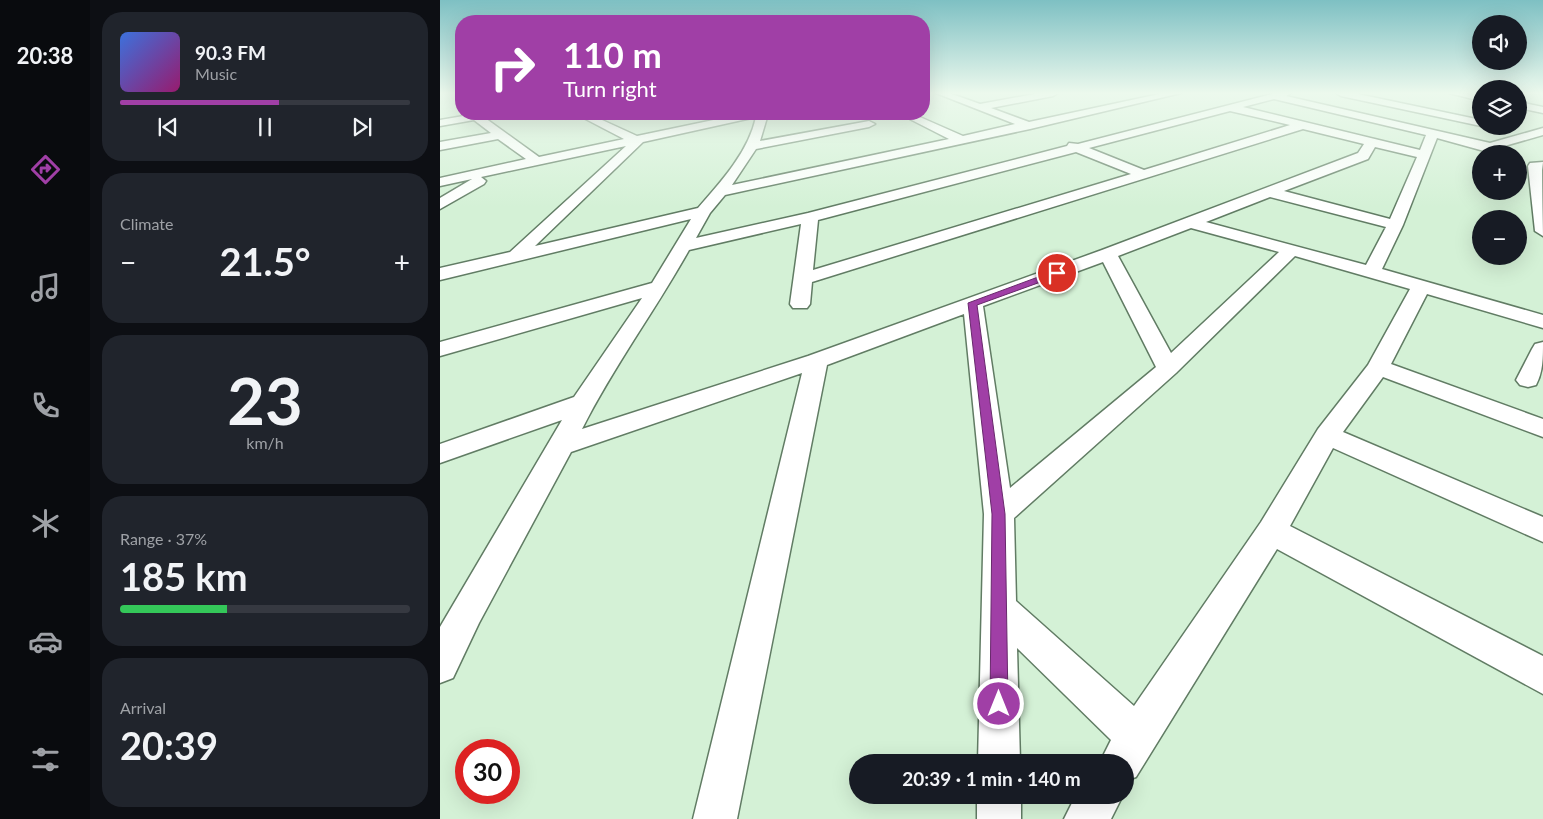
<!DOCTYPE html>
<html lang="en">
<head>
<meta charset="utf-8">
<style>
	:root { --surface:#171b24; --page:#20242c; --text:#f1f3f6; --muted:#9ea1a6; --line:#363941; --accent:#a03fa6 }
	body { margin:0; font-family:Lato,sans-serif; background:var(--page); color:var(--text); height:100vh; display:flex; flex-direction:column; font-size:19px; white-space:nowrap }
	* { box-sizing:border-box; margin:0 }
	p { font-size:16px; color:var(--muted) }
	.icon { flex:none; width:28px; height:28px; fill:none; stroke:currentColor; stroke-width:2; stroke-linecap:round; stroke-linejoin:round }
	.map { position:relative; flex:1; overflow:hidden }
	.details { display:flex; flex-direction:column; gap:12px; padding:12px; background:#0d0f14; width:350px }
	.details>* { flex:none }
	.guide { position:absolute; left:15px; top:15px; width:475px; height:105px; border-radius:20px; box-shadow:0 5px 20px #0002; background:#a03fa6; color:#fff; overflow:hidden }
	.buttons { position:absolute; left:1032px; top:15px; display:grid; gap:10px }
	.buttons a { display:grid; place-items:center; width:55px; height:55px; border-radius:50%; background:var(--surface); box-shadow:0 5px 20px #0002; font-size:25px }
	.speed { position:absolute; left:15px; top:739px; display:flex; gap:10px; font-size:25px; font-weight:700; text-align:center }
	.speed>* { display:grid; place-content:center; width:65px; height:65px; border-radius:50%; background:var(--surface); box-shadow:0 5px 20px #0002; line-height:1 }
	.speed .limit { border:8px solid #d22; background:#fff; color:#111 }
	.pin { position:absolute; display:grid; place-items:center; width:42px; height:42px; color:#fff; margin:-21px; border:2px solid #fff; border-radius:50%; box-shadow:0 1px 5px #0007 }
	.me { position:absolute; width:55px; margin:-28px; rotate:0deg; stroke-linejoin:round; filter:drop-shadow(0 0 4px #0008) }
	.turn { display:flex; align-items:center; gap:18px; height:105px; padding:0 25px; font-size:22px }
	.turn .icon { width:65px; height:65px; stroke-width:2.5 }
	.turn b { display:block; font-size:35px; line-height:42px }
	.big { font-size:38px; font-weight:700; line-height:1.1 }
	.details .tile { flex:1; display:flex; flex-direction:column; justify-content:center; gap:8px; min-width:0; padding:0 18px; border-radius:20px; background:var(--page) }
	.details .dial { align-items:center; gap:0 }
	.dial b { font-size:65px; line-height:1 }
	.song { display:flex; align-items:center; gap:15px }
	.cover { width:60px; height:60px; border-radius:8px; background:linear-gradient(135deg,hsl(220 70% 55%),hsl(320 70% 35%)) }
	.played { height:5px; border-radius:2px; background:linear-gradient(90deg,var(--accent) 55%,var(--line) 55%) }
	.keys { display:flex; justify-content:space-around; direction:ltr }
	.heat { display:flex; justify-content:space-between; align-items:center; font-size:28px; direction:ltr }
	.charge { height:8px; border-radius:4px; background:linear-gradient(90deg,#34c759 37%,var(--line) 0) }
	.trip { position:absolute; left:409px; top:754px; width:285px; height:50px; border-radius:25px; background:var(--surface); box-shadow:0 5px 20px #0002; font-weight:700; line-height:50px; text-align:center }
	main { display:flex; flex:1; min-height:0 }
	.dock { display:flex; flex-direction:column; width:90px; justify-content:space-around; align-items:center; background:#090b0e; color:var(--muted) }
	.dock .icon { width:35px; height:35px }
	.dock .on { color:var(--accent) }
	.dock b { font-size:22px; color:var(--text) }
	.map>svg:first-child { display:block }
	.lines { fill:none; stroke-linecap:round; stroke-linejoin:round }
	.minor-casing { stroke:#617c64; stroke-width:3 }
	.minor { fill:#fff; fill-rule:evenodd }
	.route { fill:#a03fa6; stroke:#68296c }
</style>
</head>
<body>
<main>
<nav class="dock">
<b>20:38</b>
<svg class="icon on" aria-label="directions" viewBox="0 0 24 24"><path d="M12 3l9 9-9 9-9-9zM9 14v-3h6M13 9l2 2-2 2"/></svg>
<svg class="icon" aria-label="music" viewBox="0 0 24 24"><path d="M9 18V5l10-2v13"/><circle cx="6" cy="18" r="3"/><circle cx="16" cy="16" r="3"/></svg>
<svg class="icon" aria-label="phone" viewBox="0 0 24 24"><path d="M5 4h4l2 5-3 2q2 4 5 5l2-3 5 2v4C11 20 4 13 5 4z"/></svg>
<svg class="icon" aria-label="climate" viewBox="0 0 24 24"><path d="M12 3v18M4 7l16 10M4 17L20 7"/></svg>
<svg class="icon" aria-label="car" viewBox="0 0 24 24"><path d="M5 17H2v-5l4-1 3-4h7l3 4 3 1v5h-3M9 17h6M6 11h13"/><circle cx="7" cy="17" r="2"/><circle cx="17" cy="17" r="2"/></svg>
<svg class="icon" aria-label="filters" viewBox="0 0 24 24"><path d="M4 7h16M4 17h16"/><circle cx="9" cy="7" r="2"/><circle cx="15" cy="17" r="2"/></svg>
</nav>
<section class="details">
<div class="tile">
<div class="song"><i class="cover"></i><div><b>90.3 FM</b><p>Music</p></div></div>
<div class="played"></div>
<div class="keys"><svg class="icon" aria-label="previous" viewBox="0 0 24 24"><path d="M18 5L8 12l10 7zM5 5v14"/></svg><svg class="icon" aria-label="pause" viewBox="0 0 24 24"><path d="M8 5v14M16 5v14"/></svg><svg class="icon" aria-label="next" viewBox="0 0 24 24"><path d="M6 5l10 7-10 7zM19 5v14"/></svg></div>
</div>
<div class="tile"><p>Climate</p>
<div class="heat"><a>−</a><b class="big">21.5°</b><a>+</a></div>
</div>
<div class="tile dial"><b>23</b><p>km/h</p></div>
<div class="tile"><p>Range · 37%</p><b class="big">185 km</b><div class="charge"></div></div>
<div class="tile"><p>Arrival</p><b class="big">20:39</b></div>
</section>
<div class="map">
<svg width="1103" height="819" viewBox="0 0 1103 819">
	<rect width="100%" height="100%" fill="#d4f1d6"/>
	<g class="lines">
		<!-- minor casing -->
		<g class="minor-casing">
			<path id="minor" d="M 496,93 L 509,93 L 540,104 L 600,93 L 618,93 L 613,96 L 551,108 L 589,122 L 724,93 L 741,93 L 590,129 L 285,195 L 270,213 L 256,238 L 368,213 L 627,146 L 629,143 L 638,144 L 836,93 L 851,93 L 846,96 L 1050,143 L 1103,128 L 1103,135 L 1061,147 L 1072,154 L 1055,154 L 997,138 L 963,225 L 942,269 L 1103,315 L 1103,328 L 987,294 L 951,364 L 1103,419 L 1103,437 L 943,377 L 903,432 L 1103,517 L 1103,542 L 893,448 L 850,526 L 1103,656 L 1103,694 L 837,549 L 696,777 L 685,781 L 685,762 L 660,762 L 671,740 L 577,648 L 580,762 L 538,762 L 544,514 L 524,314 L 387,365 L 297,819 L 253,819 L 362,373 L 131,452 L 39,623 L 13,678 L 0,683 L 0,627 L 122,420 L 0,463 L 0,444 L 134,397 L 202,298 L 0,356 L 0,342 L 212,283 L 251,219 L 0,280 L 0,268 L 70,252 L 186,146 L 41,177 L 46,181 L 44,184 L 0,209 L 0,198 L 32,179 L 0,186 L 0,178 L 86,159 L 58,139 L 0,150 L 0,142 L 51,133 L 34,120 L 0,126 L 0,120 L 35,114 L 57,114 L 56,116 L 45,118 L 99,157 L 184,139 L 136,114 L 149,114 L 197,136 L 302,114 L 328,114 L 320,141 L 429,121 L 435,124 L 429,127 L 316,149 L 292,185 L 509,139 L 460,114 L 473,114 L 523,136 L 575,124 ZM 834,99 L 986,135 L 980,150 L 803,107 ZM 790,111 L 850,125 L 704,170 L 649,148 ZM 316,117 C 309,151 281,182 258,208 L 95,246 L 203,142 ZM 863,129 L 924,144 L 918,153 L 662,250 L 368,356 L 142,429 C 173,367 215,311 249,250 L 361,224 L 350,304 L 353,308 L 367,308 L 370,304 L 372,282 ZM 935,147 L 977,157 L 950,219 L 844,191 L 928,159 ZM 636,152 L 691,174 L 373,270 L 378,220 ZM 830,197 L 946,227 L 926,265 L 766,222 ZM 751,228 L 839,252 L 731,353 L 678,256 ZM 855,256 L 970,289 L 928,365 L 878,429 L 821,522 L 694,706 L 576,601 L 574,518 L 736,373 ZM 663,262 L 716,367 L 570,488 L 543,306 Z
				M 896,93 L 913,93 L 1041,120 L 1041,126 L 901,96 Z
				M 1009,93 L 1041,95 L 1041,101 Z
				M 1079,102 L 1103,107 L 1103,113 L 1079,108 Z
				M 1103,162 L 1102,170 L 1103,236 L 1095,231 L 1088,166 L 1090,163 Z
				M 1103,342 C 1103,358 1103,372 1096,385 L 1088,387 L 1080,385 L 1076,380 L 1092,349 L 1095,344 Z
				M 537,795 L 581,795 L 581,819 L 537,819 Z
				M 636,795 L 683,795 L 671,819 L 624,819 Z"/>
		</g>
		<!-- minor -->
		<use href="#minor" class="minor"/>
	</g>
	<!-- sky -->
	<linearGradient id="sky" x2="0" y2="1"><stop stop-color="#7ec0c3"/><stop offset="0.45" stop-color="#ecf9ed"/><stop offset="1" stop-color="#ecf9ed" stop-opacity="0"/></linearGradient>
	<rect width="1103" height="207" fill="url(#sky)"/>
	<!-- route -->
	<path class="route" d="M 617,270 L 620,271 L 620,275 L 537,305 L 565,514 L 568,704 L 565,711 L 559,713 L 552,711 L 550,704 L 552,514 L 528,303 Z"/>
</svg>
<div class="buttons">
<a><svg class="icon" aria-label="sound" viewBox="0 0 24 24"><path d="M4 9h4l5-4v14l-5-4H4zM17 9q2 3 0 6"/></svg></a>
<a><svg class="icon" aria-label="layers" viewBox="0 0 24 24"><path d="M12 4l9 5-9 5-9-5zM3 14l9 5 9-5"/></svg></a>
<a>+</a>
<a>−</a>
</div>
<div class="speed"><div class="limit">30</div></div>
<div class="pin" style="left:617px;top:273px;background:#d93025"><svg class="icon" aria-label="arrive" viewBox="0 0 24 24"><path d="M6 21V4h12l-3 4 3 4H6"/></svg></div>
<svg class="me" style="left:559px;top:704px" viewBox="-20 -20 40 40"><circle r="17" fill="#a03fa6" stroke="#fff" stroke-width="3"/><path d="M0-11L8 9 0 5-8 9z" fill="#fff"/></svg>
<div class="trip">20:39 · 1 min · 140 m</div>
<div class="guide">
<div class="turn"><svg class="icon" aria-label="right" viewBox="0 0 24 24"><path d="M7 20v-9h11M14 6l5 5-5 5"/></svg><div><b>110 m</b>Turn right</div></div>
</div>
</div>
</main>
</body>
</html>
